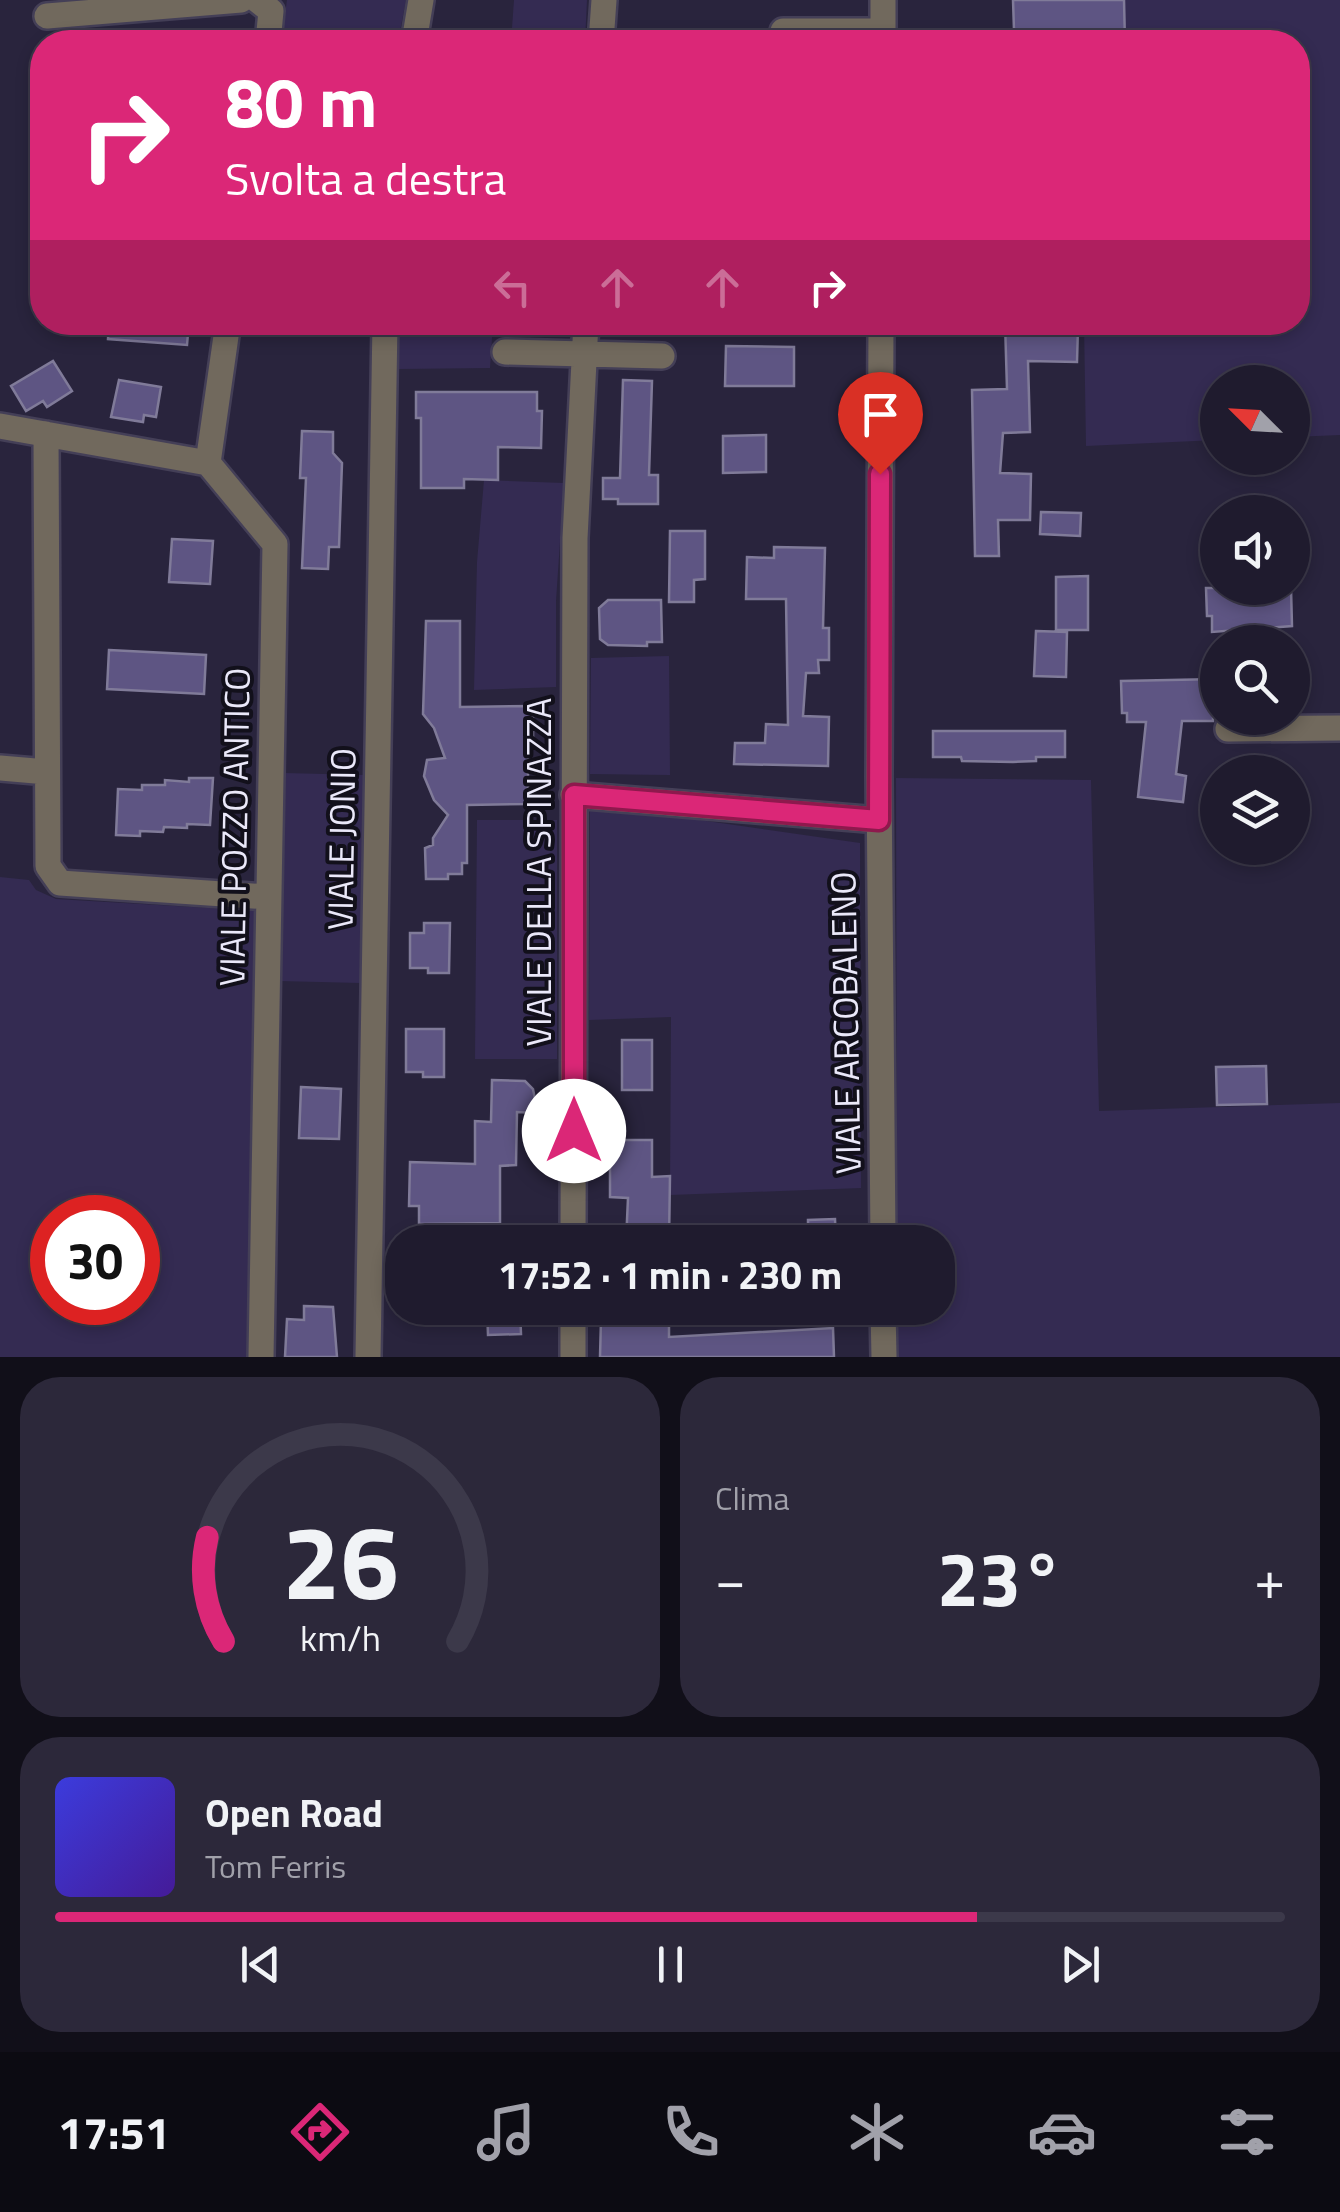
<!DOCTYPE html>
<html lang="it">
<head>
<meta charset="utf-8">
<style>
	:root { --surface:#1f1b2e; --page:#2c283a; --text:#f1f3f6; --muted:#a1a1aa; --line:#3c394a; --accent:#db2777 }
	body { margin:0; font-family:"Titillium Web",sans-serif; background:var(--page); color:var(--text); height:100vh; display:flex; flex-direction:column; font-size:38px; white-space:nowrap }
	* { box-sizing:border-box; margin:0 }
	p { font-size:32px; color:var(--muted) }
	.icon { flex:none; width:55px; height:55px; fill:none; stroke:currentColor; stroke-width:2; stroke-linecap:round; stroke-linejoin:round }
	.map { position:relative; height:1357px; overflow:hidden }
	.sheet { display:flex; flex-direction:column; gap:20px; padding:20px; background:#110f19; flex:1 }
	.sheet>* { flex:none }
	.banner { position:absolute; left:30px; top:30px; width:1280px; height:305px; border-radius:40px; box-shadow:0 5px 15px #0003,0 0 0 2px var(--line); background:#db2777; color:#fff; overflow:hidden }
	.needle { width:65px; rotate:294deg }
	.fabs { position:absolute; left:1200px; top:365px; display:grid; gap:20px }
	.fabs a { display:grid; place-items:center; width:110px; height:110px; border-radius:50%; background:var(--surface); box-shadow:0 5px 15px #0003,0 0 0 2px var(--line); font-size:50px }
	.speed { position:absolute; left:30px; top:1195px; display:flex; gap:20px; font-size:50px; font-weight:700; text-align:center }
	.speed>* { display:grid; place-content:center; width:130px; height:130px; border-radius:50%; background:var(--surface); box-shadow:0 5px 15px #0003,0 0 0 2px var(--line); line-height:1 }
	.speed .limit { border:15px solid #d22; background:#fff; color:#111 }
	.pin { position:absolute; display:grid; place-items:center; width:85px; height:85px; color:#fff; margin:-102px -42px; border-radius:50% 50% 50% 0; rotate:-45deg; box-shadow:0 0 10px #0007 }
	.pin .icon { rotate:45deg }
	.me { position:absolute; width:110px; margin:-55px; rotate:0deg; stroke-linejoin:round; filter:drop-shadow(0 0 8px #0008) }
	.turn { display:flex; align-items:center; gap:35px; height:210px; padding:0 30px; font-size:45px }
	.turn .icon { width:130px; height:130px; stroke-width:2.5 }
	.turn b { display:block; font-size:70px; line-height:85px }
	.lanes { display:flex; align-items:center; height:95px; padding:0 30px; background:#0003; justify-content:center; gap:50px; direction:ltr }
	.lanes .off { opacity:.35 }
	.big { font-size:75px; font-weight:700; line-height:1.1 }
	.sheet .card { flex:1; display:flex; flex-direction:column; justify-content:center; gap:15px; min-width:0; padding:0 35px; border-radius:40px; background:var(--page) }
	.sheet .dial { align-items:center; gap:0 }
	.dial svg { height:260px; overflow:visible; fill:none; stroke:var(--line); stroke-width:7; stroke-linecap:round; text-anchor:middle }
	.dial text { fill:var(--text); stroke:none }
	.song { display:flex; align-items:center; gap:30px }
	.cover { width:120px; height:120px; border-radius:15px; background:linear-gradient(135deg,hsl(240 70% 55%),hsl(260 70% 35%)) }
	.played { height:10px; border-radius:5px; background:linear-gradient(90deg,var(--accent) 75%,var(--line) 75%) }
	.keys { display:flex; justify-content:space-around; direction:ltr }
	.heat { display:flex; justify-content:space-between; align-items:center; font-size:55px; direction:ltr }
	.sheet .tiles { flex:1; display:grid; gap:20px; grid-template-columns:1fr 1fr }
	.card:last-child { grid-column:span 2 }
	.trip { position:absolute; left:385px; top:1225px; width:570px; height:100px; border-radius:40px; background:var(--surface); box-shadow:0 5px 15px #0003,0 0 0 2px var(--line); font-weight:700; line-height:100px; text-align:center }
	.menu { display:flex; height:160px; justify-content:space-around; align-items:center; background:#0c0b12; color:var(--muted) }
	.menu .icon { width:70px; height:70px }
	.menu .on { color:var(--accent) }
	.menu b { font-size:45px; color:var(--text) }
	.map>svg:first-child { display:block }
	.green { fill:#342b52; fill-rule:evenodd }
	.building { fill:#5e5583; stroke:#807b99; stroke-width:2.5 }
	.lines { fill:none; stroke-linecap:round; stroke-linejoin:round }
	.street-casing { stroke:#443f57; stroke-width:30 }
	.street { stroke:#71695d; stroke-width:25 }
	.route-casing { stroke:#8e194d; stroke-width:25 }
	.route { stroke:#db2777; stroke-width:18 }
	.labels { text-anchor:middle; stroke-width:8; stroke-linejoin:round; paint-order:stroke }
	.street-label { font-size:35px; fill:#eae8f9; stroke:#12101b }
</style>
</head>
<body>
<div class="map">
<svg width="1340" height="1357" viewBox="0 0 1340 1357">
	<rect width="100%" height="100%" fill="#29243d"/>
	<!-- green -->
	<path class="green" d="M 287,0 L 406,0 L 398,42 L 281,42 Z
		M 514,0 L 587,0 L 585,42 L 511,42 Z
		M 1079,0 L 1340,0 L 1340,435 L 1293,437 L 1292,382 L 1218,382 L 1217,440 L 1086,446 L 1084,323 L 1298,322 L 1298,42 L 1079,42 Z
		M 399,323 L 493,323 L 490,368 L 399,369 Z
		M 484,480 L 564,483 L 556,601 L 556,687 L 474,690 L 477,562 Z
		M 669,656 L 670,775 L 590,774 L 591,658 Z
		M 283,773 L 365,775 L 361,983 L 279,981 Z
		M 896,778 L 1091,780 L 1099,1111 L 1340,1103 L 1340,1357 L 897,1357 L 897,1308 L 938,1308 L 938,1242 L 897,1242 Z
		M 590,810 L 672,816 L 860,843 L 861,1188 L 670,1195 L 671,1017 L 589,1020 Z
		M 477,820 L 557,820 L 557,1059 L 475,1059 Z
		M 0,877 L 29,880 L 36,890 L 56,899 L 261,911 L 249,1357 L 0,1357 ZM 52,1218 L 138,1218 L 138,1302 L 52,1302 Z"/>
	<!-- building -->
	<path class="building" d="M 1013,0 L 1124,0 L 1125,42 L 1064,42 L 1064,35 L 1022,36 L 1021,31 L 1014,30 Z
		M 109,322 L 189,322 L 187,345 L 108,339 Z
		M 1005,322 L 1078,327 L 1077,362 L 1028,361 L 1030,432 L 1003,433 L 1000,473 L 1031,474 L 1030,520 L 998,520 L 999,556 L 975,556 L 972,390 L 1007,389 Z
		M 726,346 L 794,347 L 794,386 L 725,386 Z
		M 53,361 L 72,391 L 47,407 L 43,401 L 26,411 L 11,386 Z
		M 119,380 L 161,387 L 156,417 L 144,415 L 143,422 L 111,417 Z
		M 623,380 L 652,381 L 649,475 L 658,475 L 658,504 L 618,504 L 618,499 L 603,499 L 603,478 L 620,478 Z
		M 416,392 L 537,392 L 537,411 L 542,411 L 541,448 L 498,447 L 498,480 L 464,479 L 464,488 L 421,488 L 421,418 L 416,418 Z
		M 302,431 L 333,432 L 333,453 L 342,463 L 339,547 L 329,547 L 328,569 L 302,568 L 306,478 L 300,478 Z
		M 766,435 L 766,472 L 723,473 L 723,436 Z
		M 1041,512 L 1081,513 L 1080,536 L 1040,534 Z
		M 670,531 L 705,531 L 705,579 L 694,580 L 694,602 L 669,602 Z
		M 172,539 L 213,541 L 210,584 L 169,582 Z
		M 774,547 L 825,548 L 823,628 L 829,628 L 829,660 L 818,660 L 819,673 L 806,673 L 803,716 L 829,717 L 828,766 L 734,764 L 735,743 L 765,743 L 766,724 L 788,725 L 786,599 L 746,599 L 747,557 L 774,558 Z
		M 1088,576 L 1088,630 L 1056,630 L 1056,577 Z
		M 1206,588 L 1291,588 L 1292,626 L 1212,632 L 1212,616 L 1207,616 Z
		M 608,600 L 661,600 L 662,642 L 647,642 L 647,646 L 608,645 L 600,639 L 599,608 Z
		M 426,621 L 460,621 L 460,707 L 533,706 L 533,746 L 528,746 L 528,804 L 467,805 L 467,863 L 462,863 L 462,874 L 448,874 L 448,879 L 426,879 L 425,848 L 433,845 L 433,838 L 448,815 L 434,800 L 424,776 L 427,760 L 445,758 L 434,728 L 423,714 Z
		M 1036,631 L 1067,632 L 1066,677 L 1034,676 Z
		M 109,650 L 206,655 L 204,694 L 107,689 Z
		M 1218,679 L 1218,711 L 1213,711 L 1213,721 L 1182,721 L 1176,774 L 1186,776 L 1183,802 L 1138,797 L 1146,722 L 1127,722 L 1127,713 L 1122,713 L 1121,681 Z
		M 933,731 L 1065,731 L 1065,757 L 1036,757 L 1036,761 L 1013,762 L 962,761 L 961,757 L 933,757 Z
		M 189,778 L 213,778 L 210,825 L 187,824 L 187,828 L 164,827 L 163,832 L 140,831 L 140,836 L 116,835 L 118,789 L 142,790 L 142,785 L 165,785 L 165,780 L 189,782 Z
		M 424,923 L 450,923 L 449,973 L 428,973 L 428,968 L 410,968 L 410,933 L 424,933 Z
		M 406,1029 L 444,1029 L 444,1077 L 423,1077 L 423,1072 L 406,1072 Z
		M 622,1040 L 652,1040 L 652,1090 L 622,1090 Z
		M 1266,1066 L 1267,1104 L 1217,1105 L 1216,1067 Z
		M 492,1080 L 525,1081 L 533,1089 L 535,1099 L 535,1113 L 517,1112 L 516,1165 L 500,1166 L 500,1223 L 419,1224 L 419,1206 L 409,1206 L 410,1162 L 475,1164 L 475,1121 L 491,1122 Z
		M 301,1087 L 341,1089 L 339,1139 L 299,1138 Z
		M 610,1140 L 652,1140 L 652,1177 L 670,1176 L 669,1242 L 626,1242 L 628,1198 L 610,1197 Z
		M 835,1219 L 836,1242 L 808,1242 L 808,1220 Z
		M 304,1306 L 333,1307 L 337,1357 L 285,1357 L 287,1319 L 304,1320 Z
		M 487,1308 L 520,1308 L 521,1334 L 488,1335 Z
		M 601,1319 L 669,1323 L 669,1337 L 833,1328 L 834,1357 L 600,1357 Z"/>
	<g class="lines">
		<!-- street casing -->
		<g class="street-casing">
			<path id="street" d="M 257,0 L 271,11 L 268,42
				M 47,16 L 241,0
				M 783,31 L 883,31
				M 414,42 L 421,0
				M 601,42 L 604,0
				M 883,42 L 883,0
				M 228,322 L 208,463 L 275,544 L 261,1357
				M 881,322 L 879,777 L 883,1242
				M 505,352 L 662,356
				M 0,426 L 208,463
				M 46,434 L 48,866 L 60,883 L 268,897
				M 1228,729 L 1340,728
				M 0,768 L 47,772
				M 573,795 L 879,820
				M 573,1242 L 575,538 L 586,322
				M 883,1308 L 884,1357
				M 368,1357 L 385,322
				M 573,1357 L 573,1308"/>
		</g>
		<!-- street -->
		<use href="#street" class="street"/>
	</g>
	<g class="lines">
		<!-- route casing -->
		<g class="route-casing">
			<path id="route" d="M 574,1131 L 574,795 L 879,820 L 880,474"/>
		</g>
		<!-- route -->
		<use href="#route" class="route"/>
	</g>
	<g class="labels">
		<!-- street labels -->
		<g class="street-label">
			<text transform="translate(235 827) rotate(-89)" y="12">VIALE POZZO ANTICO</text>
			<text transform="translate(342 839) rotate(-89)" y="12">VIALE JONIO</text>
			<text transform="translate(539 872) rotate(-90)" y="12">VIALE DELLA SPINAZZA</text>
			<text transform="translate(846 1023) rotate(-91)" y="12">VIALE ARCOBALENO</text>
		</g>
	</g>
</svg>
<div class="fabs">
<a><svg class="needle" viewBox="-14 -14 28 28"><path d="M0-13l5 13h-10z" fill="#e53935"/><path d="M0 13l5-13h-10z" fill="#a1a1aa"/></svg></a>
<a><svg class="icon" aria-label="sound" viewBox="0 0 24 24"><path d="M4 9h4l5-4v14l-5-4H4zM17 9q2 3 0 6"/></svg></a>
<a><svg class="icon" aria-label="search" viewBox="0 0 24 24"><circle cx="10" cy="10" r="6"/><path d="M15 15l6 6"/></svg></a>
<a><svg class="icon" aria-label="layers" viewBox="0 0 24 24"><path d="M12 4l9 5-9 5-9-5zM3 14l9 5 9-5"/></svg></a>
</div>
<div class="speed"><div class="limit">30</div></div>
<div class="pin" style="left:880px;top:474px;background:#d93025"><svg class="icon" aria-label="arrive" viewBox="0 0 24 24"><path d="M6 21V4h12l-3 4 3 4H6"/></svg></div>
<svg class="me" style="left:574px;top:1131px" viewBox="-20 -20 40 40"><circle r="19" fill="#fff"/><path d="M0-13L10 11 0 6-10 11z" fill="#db2777"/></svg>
<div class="trip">17:52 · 1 min · 230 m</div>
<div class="banner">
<div class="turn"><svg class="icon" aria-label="right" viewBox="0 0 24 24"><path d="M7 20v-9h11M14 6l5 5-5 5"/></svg><div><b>80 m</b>Svolta a destra</div></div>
<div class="lanes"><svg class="icon off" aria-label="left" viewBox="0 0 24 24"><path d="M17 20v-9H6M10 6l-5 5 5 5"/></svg><svg class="icon off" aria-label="ahead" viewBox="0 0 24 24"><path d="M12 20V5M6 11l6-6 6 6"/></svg><svg class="icon off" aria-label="ahead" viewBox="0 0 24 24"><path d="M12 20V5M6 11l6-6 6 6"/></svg><svg class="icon" aria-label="right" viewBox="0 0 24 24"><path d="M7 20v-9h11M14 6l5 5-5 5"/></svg></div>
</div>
</div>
<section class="sheet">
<div class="tiles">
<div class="card dial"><svg viewBox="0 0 100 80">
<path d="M14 69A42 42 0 1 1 86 69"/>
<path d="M14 69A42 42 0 0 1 9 37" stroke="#db2777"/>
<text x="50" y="56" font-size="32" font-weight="700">26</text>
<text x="50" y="72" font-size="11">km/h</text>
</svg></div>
<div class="card"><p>Clima</p>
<div class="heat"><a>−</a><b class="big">23°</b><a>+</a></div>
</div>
<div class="card">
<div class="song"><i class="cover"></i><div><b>Open Road</b><p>Tom Ferris</p></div></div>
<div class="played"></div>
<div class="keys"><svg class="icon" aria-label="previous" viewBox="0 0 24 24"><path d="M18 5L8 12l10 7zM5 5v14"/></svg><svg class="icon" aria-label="pause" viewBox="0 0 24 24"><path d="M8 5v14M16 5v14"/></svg><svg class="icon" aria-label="next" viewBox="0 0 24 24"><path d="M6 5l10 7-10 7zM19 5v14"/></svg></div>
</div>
</div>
</section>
<nav class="menu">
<b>17:51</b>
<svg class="icon on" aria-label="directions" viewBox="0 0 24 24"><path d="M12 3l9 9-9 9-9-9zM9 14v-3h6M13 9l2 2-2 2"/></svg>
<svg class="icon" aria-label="music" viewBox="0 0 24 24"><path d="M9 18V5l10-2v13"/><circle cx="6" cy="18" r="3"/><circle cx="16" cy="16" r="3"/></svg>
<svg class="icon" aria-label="phone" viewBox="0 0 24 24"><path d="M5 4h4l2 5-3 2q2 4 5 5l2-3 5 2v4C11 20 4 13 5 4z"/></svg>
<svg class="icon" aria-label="climate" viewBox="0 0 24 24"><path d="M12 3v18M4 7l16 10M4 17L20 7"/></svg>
<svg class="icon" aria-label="car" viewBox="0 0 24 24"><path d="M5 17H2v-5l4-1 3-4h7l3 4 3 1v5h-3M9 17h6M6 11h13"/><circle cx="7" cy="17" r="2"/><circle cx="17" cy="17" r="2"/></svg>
<svg class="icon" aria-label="filters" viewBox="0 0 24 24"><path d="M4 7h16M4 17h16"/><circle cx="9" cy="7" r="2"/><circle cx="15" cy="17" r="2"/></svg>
</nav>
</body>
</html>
